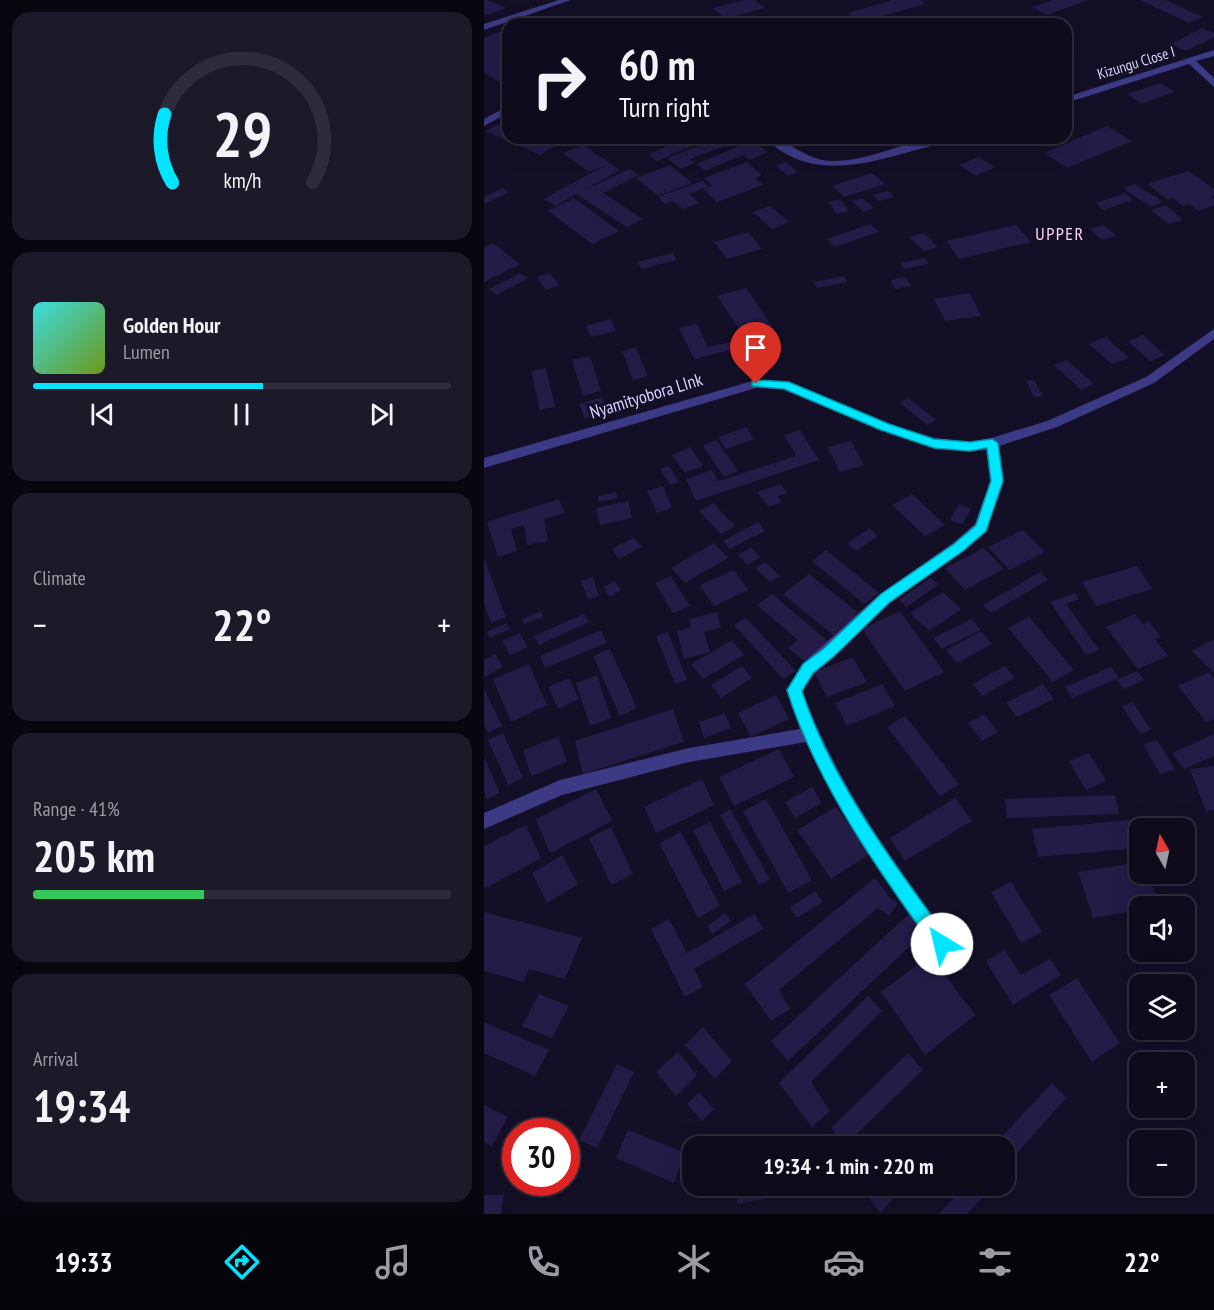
<!DOCTYPE html>
<html lang="en">
<head>
<meta charset="utf-8">
<style>
	:root { --surface:#0e0b1c; --page:#1c1929; --text:#f1f3f6; --muted:#9b9ba3; --line:#2e2b3b; --accent:#00e5ff }
	body { margin:0; font-family:"PT Sans Narrow",sans-serif; background:var(--page); color:var(--text); height:100vh; display:flex; flex-direction:column; font-size:22px; white-space:nowrap }
	* { box-sizing:border-box; margin:0 }
	p { font-size:20px; color:var(--muted) }
	.icon { flex:none; width:33px; height:33px; fill:none; stroke:currentColor; stroke-width:2; stroke-linecap:round; stroke-linejoin:round }
	.map { position:relative; flex:1; overflow:hidden }
	.details { display:flex; flex-direction:column; gap:12px; padding:12px; background:#08060f; width:484px }
	.details>* { flex:none }
	.banner { position:absolute; left:18px; top:18px; width:570px; height:126px; border-radius:18px; box-shadow:0 6px 24px #0002,0 0 0 2px var(--line); background:#0e0b1c; color:var(--text); overflow:hidden }
	.needle { width:39px; rotate:351deg }
	.fabs { position:absolute; left:645px; top:818px; display:grid; gap:12px }
	.fabs a { display:grid; place-items:center; width:66px; height:66px; border-radius:12px; background:var(--surface); box-shadow:0 6px 24px #0002,0 0 0 2px var(--line); font-size:30px }
	.speed { position:absolute; left:18px; top:1118px; display:flex; gap:12px; font-size:30px; font-weight:700; text-align:center }
	.speed>* { display:grid; place-content:center; width:78px; height:78px; border-radius:50%; background:var(--surface); box-shadow:0 6px 24px #0002,0 0 0 2px var(--line); line-height:1 }
	.speed .limit { border:9px solid #d22; background:#fff; color:#111 }
	.pin { position:absolute; display:grid; place-items:center; width:51px; height:51px; color:#fff; margin:-62px -26px; border-radius:50% 50% 50% 0; rotate:-45deg; box-shadow:0 0 6px #0007 }
	.pin .icon { rotate:45deg }
	.me { position:absolute; width:66px; margin:-33px; rotate:324deg; stroke-linejoin:round; filter:drop-shadow(0 0 4px #0008) }
	.turn { display:flex; align-items:center; gap:21px; height:126px; padding:0 18px; font-size:27px }
	.turn .icon { width:78px; height:78px; stroke-width:2.5 }
	.turn b { display:block; font-size:42px; line-height:51px }
	.big { font-size:45px; font-weight:800; line-height:1.1 }
	.details .tile { flex:1; display:flex; flex-direction:column; justify-content:center; gap:9px; min-width:0; padding:0 21px; border-radius:18px; background:var(--page) }
	.details .dial { align-items:center; gap:0 }
	.dial svg { height:156px; overflow:visible; fill:none; stroke:var(--line); stroke-width:7; stroke-linecap:round; text-anchor:middle }
	.dial text { fill:var(--text); stroke:none }
	.song { display:flex; align-items:center; gap:18px }
	.cover { width:72px; height:72px; border-radius:9px; background:linear-gradient(135deg,hsl(180 70% 55%),hsl(80 70% 35%)) }
	.played { height:6px; border-radius:3px; background:linear-gradient(90deg,var(--accent) 55%,var(--line) 55%) }
	.keys { display:flex; justify-content:space-around; direction:ltr }
	.heat { display:flex; justify-content:space-between; align-items:center; font-size:33px; direction:ltr }
	.charge { height:9px; border-radius:4px; background:linear-gradient(90deg,#34c759 41%,var(--line) 0) }
	.trip { position:absolute; left:198px; top:1136px; width:333px; height:60px; border-radius:18px; background:var(--surface); box-shadow:0 6px 24px #0002,0 0 0 2px var(--line); font-weight:800; line-height:60px; text-align:center }
	.menu { display:flex; height:96px; justify-content:space-around; align-items:center; background:#06040b; color:var(--muted) }
	.menu .icon { width:42px; height:42px }
	.menu .active { color:var(--accent) }
	.menu b { font-size:27px; color:var(--text) }
	main { display:flex; flex:1; min-height:0 }
	.map>svg:first-child { display:block }
	.building { fill:#241b47 }
	.lines { fill:none; stroke-linecap:round; stroke-linejoin:round }
	.minor { fill:#3d3a85; fill-rule:evenodd }
	.route { fill:#00e5ff; stroke:#0095a6; stroke-width:1.5 }
	.labels { text-anchor:middle; stroke-width:6; stroke-linejoin:round; paint-order:stroke }
	.far-street-label { font-size:15px; fill:#d9d4ff; stroke:#130f26 }
	.far-quarter-label { font-size:18px; letter-spacing:1.5px; fill:#ffd6f0; stroke:#130f26 }
	.street-label { font-size:18px; fill:#d9d4ff; stroke:#130f26 }
</style>
</head>
<body>
<main>
<section class="details">
<div class="tile dial"><svg viewBox="0 0 100 80">
<path d="M14 69A42 42 0 1 1 86 69"/>
<path d="M14 69A42 42 0 0 1 10 34" stroke="#00e5ff"/>
<text x="50" y="56" font-size="32" font-weight="700">29</text>
<text x="50" y="72" font-size="11">km/h</text>
</svg></div>
<div class="tile">
<div class="song"><i class="cover"></i><div><b>Golden Hour</b><p>Lumen</p></div></div>
<div class="played"></div>
<div class="keys"><svg class="icon" aria-label="previous" viewBox="0 0 24 24"><path d="M18 5L8 12l10 7zM5 5v14"/></svg><svg class="icon" aria-label="pause" viewBox="0 0 24 24"><path d="M8 5v14M16 5v14"/></svg><svg class="icon" aria-label="next" viewBox="0 0 24 24"><path d="M6 5l10 7-10 7zM19 5v14"/></svg></div>
</div>
<div class="tile"><p>Climate</p>
<div class="heat"><a>−</a><b class="big">22°</b><a>+</a></div>
</div>
<div class="tile"><p>Range · 41%</p><b class="big">205 km</b><div class="charge"></div></div>
<div class="tile"><p>Arrival</p><b class="big">19:34</b></div>
</section>
<div class="map">
<svg width="730" height="1214" viewBox="0 0 730 1214">
	<rect width="100%" height="100%" fill="#130f26"/>
	<!-- building -->
	<path class="building" d="M 0,0 L 4,0 L 22,8 L 4,15 L 0,14 Z
		M 260,0 L 271,0 L 281,8 L 241,19 L 229,8 Z
		M 408,0 L 437,0 L 442,4 L 376,22 L 363,13 Z
		M 569,0 L 604,0 L 563,15 L 548,7 Z
		M 656,0 L 682,0 L 719,17 L 705,23 Z
		M 350,16 L 360,24 L 325,24 L 325,23 Z
		M 718,28 L 730,33 L 730,37 L 702,51 L 687,44 Z
		M 24,29 L 24,87 L 0,73 L 0,38 Z
		M 677,83 L 691,92 L 657,104 L 643,94 Z
		M 24,119 L 24,138 L 76,138 L 81,140 L 56,155 L 2,131 Z
		M 623,126 L 648,141 L 583,168 L 560,153 Z
		M 170,138 L 226,138 L 173,161 L 164,155 L 183,146 Z
		M 237,138 L 254,138 L 257,140 L 206,159 L 212,163 L 196,169 L 183,158 Z
		M 268,141 L 284,152 L 266,160 L 259,155 L 221,171 L 212,164 Z
		M 99,145 L 136,170 L 97,192 L 145,169 L 155,175 L 119,193 L 159,219 L 143,227 L 92,194 L 72,206 L 59,199 L 122,165 L 105,172 L 79,153 Z
		M 494,157 L 511,167 L 492,176 L 475,165 Z
		M 263,162 L 278,175 L 271,178 L 279,185 L 233,202 L 219,189 L 228,186 L 220,178 Z
		M 302,162 L 314,172 L 304,176 L 292,166 Z
		M 186,165 L 208,183 L 174,196 L 152,178 Z
		M 704,171 L 730,189 L 730,195 L 727,197 L 730,199 L 730,205 L 715,211 L 705,204 L 699,206 L 689,198 L 684,200 L 663,184 Z
		M 388,173 L 401,184 L 360,197 L 348,186 Z
		M 218,181 L 225,186 L 205,194 L 215,203 L 199,209 L 189,201 L 181,204 L 174,197 Z
		M 651,184 L 679,202 L 667,207 L 639,188 Z
		M 19,188 L 25,192 L 0,204 L 0,197 Z
		M 404,191 L 410,197 L 395,201 L 389,195 Z
		M 641,193 L 649,200 L 619,210 L 612,203 Z
		M 90,198 L 135,231 L 108,244 L 64,211 Z
		M 378,198 L 390,208 L 380,212 L 368,201 Z
		M 356,199 L 365,211 L 353,214 L 344,202 Z
		M 682,205 L 699,220 L 684,224 L 667,210 Z
		M 286,206 L 305,222 L 288,229 L 269,212 Z
		M 386,224 L 395,232 L 351,247 L 343,239 Z
		M 532,225 L 547,242 L 475,259 L 462,241 Z
		M 619,225 L 632,236 L 618,240 L 606,229 Z
		M 264,232 L 278,249 L 243,259 L 230,242 Z
		M 440,233 L 454,247 L 440,251 L 425,237 Z
		M 9,243 L 36,264 L 0,282 L 0,247 Z
		M 189,253 L 193,260 L 157,269 L 153,262 Z
		M 441,258 L 445,264 L 420,269 L 416,263 Z
		M 36,273 L 44,278 L 13,295 L 5,289 Z
		M 66,273 L 75,285 L 62,290 L 53,277 Z
		M 360,276 L 363,282 L 333,288 L 330,282 Z
		M 422,277 L 427,286 L 411,289 L 406,280 Z
		M 262,288 L 294,335 L 264,343 L 233,296 Z
		M 486,293 L 497,316 L 461,321 L 450,299 Z
		M 127,319 L 132,331 L 107,337 L 102,326 Z
		M 213,324 L 224,347 L 247,342 L 250,349 L 210,359 L 195,328 Z
		M 659,335 L 681,355 L 666,361 L 644,341 Z
		M 622,337 L 645,358 L 628,364 L 605,344 Z
		M 152,348 L 164,376 L 149,380 L 138,351 Z
		M 106,356 L 117,391 L 99,396 L 88,360 Z
		M 583,360 L 610,384 L 597,390 L 570,365 Z
		M 62,368 L 71,407 L 56,410 L 47,371 Z
		M 550,380 L 559,396 L 550,397 L 542,381 Z
		M 118,397 L 124,412 L 101,419 L 95,404 Z
		M 424,398 L 452,420 L 443,425 L 416,403 Z
		M 262,427 L 270,439 L 242,449 L 234,437 Z
		M 316,430 L 335,460 L 212,501 L 202,479 L 228,470 L 234,481 L 312,456 L 300,435 Z
		M 232,440 L 254,471 L 240,477 L 219,446 Z
		M 367,441 L 380,465 L 356,472 L 343,447 Z
		M 206,447 L 219,466 L 201,473 L 188,455 Z
		M 185,466 L 195,482 L 186,485 L 176,469 Z
		M 297,484 L 303,493 L 294,496 L 298,502 L 285,507 L 273,492 Z
		M 179,486 L 188,508 L 173,513 L 163,491 Z
		M 132,492 L 134,498 L 115,502 L 114,496 Z
		M 428,494 L 461,525 L 441,536 L 408,505 Z
		M 75,499 L 81,513 L 60,519 L 64,541 L 43,545 L 40,525 L 27,529 L 33,551 L 14,557 L 3,522 Z
		M 144,501 L 148,518 L 116,525 L 112,508 Z
		M 229,503 L 251,526 L 237,534 L 215,511 Z
		M 475,504 L 487,509 L 478,524 L 466,520 Z
		M 274,522 L 281,531 L 246,549 L 239,541 Z
		M 385,528 L 394,536 L 372,551 L 363,544 Z
		M 539,530 L 561,552 L 525,570 L 504,547 Z
		M 150,537 L 158,547 L 135,559 L 128,549 Z
		M 230,543 L 244,558 L 201,583 L 187,568 Z
		M 267,547 L 276,557 L 264,565 L 254,555 Z
		M 500,548 L 520,569 L 481,590 L 461,568 Z
		M 342,550 L 395,593 L 380,604 L 328,561 Z
		M 0,558 L 22,617 L 7,623 L 0,603 Z
		M 281,562 L 296,576 L 286,582 L 271,568 Z
		M 653,566 L 668,589 L 612,606 L 598,582 Z
		M 250,570 L 264,590 L 230,606 L 216,585 Z
		M 556,572 L 564,580 L 507,613 L 499,605 Z
		M 325,574 L 375,613 L 349,635 L 299,594 Z
		M 187,576 L 206,606 L 189,613 L 171,583 Z
		M 109,577 L 115,596 L 104,599 L 97,581 Z
		M 446,578 L 455,584 L 423,607 L 415,600 Z
		M 131,581 L 137,590 L 126,597 L 119,587 Z
		M 459,592 L 477,609 L 445,631 L 426,613 Z
		M 591,593 L 595,599 L 582,604 L 615,650 L 602,655 L 566,602 Z
		M 288,594 L 346,643 L 321,662 L 304,648 L 314,640 L 273,605 Z
		M 57,611 L 59,617 L 40,624 L 38,619 Z
		M 416,611 L 460,672 L 421,691 L 378,629 Z
		M 233,612 L 237,628 L 220,632 L 226,652 L 200,659 L 193,631 L 207,627 L 205,619 Z
		M 100,614 L 105,622 L 55,645 L 50,636 Z
		M 651,614 L 659,624 L 664,621 L 677,637 L 671,639 L 684,656 L 654,669 L 622,627 Z
		M 545,617 L 590,670 L 569,682 L 524,628 Z
		M 262,618 L 312,671 L 299,679 L 250,625 Z
		M 488,619 L 497,630 L 458,649 L 449,638 Z
		M 22,623 L 26,629 L 6,638 L 3,632 Z
		M 117,630 L 123,643 L 61,668 L 56,656 Z
		M 497,631 L 508,644 L 473,663 L 462,650 Z
		M 184,632 L 203,680 L 191,684 L 172,636 Z
		M 36,633 L 44,647 L 26,655 L 18,641 Z
		M 730,639 L 730,673 L 708,651 Z
		M 248,640 L 260,655 L 219,679 L 207,664 Z
		M 126,649 L 153,708 L 136,716 L 109,656 Z
		M 11,654 L 19,667 L 0,677 L 0,660 Z
		M 369,657 L 383,682 L 343,697 L 330,672 Z
		M 45,664 L 63,705 L 27,722 L 9,679 Z
		M 258,666 L 268,678 L 237,698 L 227,685 Z
		M 521,666 L 531,678 L 498,696 L 489,684 Z
		M 627,667 L 635,678 L 588,698 L 581,687 Z
		M 653,671 L 660,680 L 640,689 L 633,680 Z
		M 725,672 L 730,678 L 730,719 L 722,722 L 694,686 Z
		M 113,675 L 127,718 L 106,726 L 92,683 Z
		M 85,678 L 95,699 L 74,709 L 64,687 Z
		M 398,684 L 411,706 L 363,726 L 351,703 Z
		M 559,684 L 570,699 L 533,717 L 522,703 Z
		M 0,688 L 18,726 L 4,733 L 0,725 Z
		M 292,695 L 305,719 L 267,737 L 254,713 Z
		M 649,702 L 667,730 L 656,734 L 638,706 Z
		M 189,709 L 200,742 L 99,774 L 91,741 Z
		M 241,713 L 247,728 L 220,738 L 215,722 Z
		M 500,714 L 514,732 L 498,741 L 484,723 Z
		M 421,716 L 475,784 L 456,796 L 403,727 Z
		M 19,733 L 39,778 L 24,785 L 4,740 Z
		M 730,734 L 730,756 L 700,769 L 688,753 Z
		M 74,737 L 83,762 L 47,776 L 39,750 Z
		M 673,740 L 691,769 L 676,774 L 659,744 Z
		M 295,749 L 310,777 L 250,806 L 235,777 Z
		M 605,753 L 622,781 L 602,790 L 585,761 Z
		M 0,756 L 16,793 L 3,799 L 0,792 Z
		M 730,766 L 730,810 L 722,811 L 706,769 Z
		M 218,779 L 230,805 L 172,833 L 160,807 Z
		M 328,787 L 338,803 L 311,818 L 301,802 Z
		M 112,789 L 128,821 L 66,853 L 52,819 Z
		M 631,795 L 635,814 L 523,818 L 521,799 Z
		M 471,798 L 488,821 L 421,861 L 406,838 Z
		M 282,799 L 328,880 L 304,893 L 259,811 Z
		M 352,807 L 386,854 L 347,879 L 313,830 Z
		M 246,809 L 286,879 L 275,885 L 236,815 Z
		M 679,817 L 682,828 L 656,828 L 656,848 L 554,857 L 548,829 Z
		M 226,822 L 258,882 L 240,891 L 209,830 Z
		M 42,825 L 57,858 L 0,889 L 0,846 Z
		M 127,827 L 149,874 L 127,885 L 105,838 Z
		M 197,832 L 236,906 L 214,918 L 175,843 Z
		M 78,855 L 94,884 L 63,903 L 48,873 Z
		M 656,862 L 656,873 L 663,873 L 675,906 L 656,906 L 656,910 L 609,918 L 594,872 Z
		M 391,878 L 406,898 L 414,903 L 405,916 L 394,908 L 295,990 L 306,1009 L 287,1021 L 261,984 Z
		M 527,882 L 558,932 L 537,943 L 507,892 Z
		M 331,891 L 339,902 L 313,918 L 306,907 Z
		M 0,912 L 98,938 L 81,979 L 45,969 L 39,982 L 0,971 Z
		M 241,913 L 247,921 L 228,934 L 223,926 Z
		M 426,913 L 442,931 L 304,1061 L 287,1041 Z
		M 271,914 L 279,929 L 210,969 L 219,987 L 201,997 L 167,929 L 185,919 L 203,953 Z
		M 521,950 L 537,975 L 566,959 L 577,975 L 529,1005 L 502,961 Z
		M 446,955 L 491,1015 L 441,1055 L 397,992 Z
		M 593,978 L 636,1043 L 608,1062 L 565,995 Z
		M 55,994 L 85,1006 L 68,1038 L 38,1026 Z
		M 384,996 L 398,1011 L 327,1082 L 346,1111 L 328,1127 L 295,1083 Z
		M 0,1022 L 65,1050 L 51,1076 L 0,1053 Z
		M 219,1027 L 248,1061 L 231,1079 L 201,1045 Z
		M 194,1052 L 213,1075 L 192,1096 L 172,1072 Z
		M 424,1053 L 439,1070 L 360,1146 L 347,1128 Z
		M 133,1064 L 150,1072 L 113,1148 L 95,1140 Z
		M 568,1083 L 582,1098 L 520,1168 L 520,1146 L 509,1146 Z
		M 215,1092 L 230,1109 L 218,1121 L 203,1104 Z
		M 0,1105 L 24,1117 L 8,1146 L 0,1142 Z
		M 144,1130 L 201,1153 L 190,1183 L 132,1158 Z
		M 252,1185 L 287,1185 L 289,1197 L 253,1204 Z
		M 376,1185 L 423,1185 L 396,1213 Z
		M 483,1185 L 510,1185 L 483,1214 L 454,1214 Z
		M 0,1195 L 20,1195 L 17,1214 L 0,1214 Z"/>
	<g class="lines">
		<!-- minor -->
		<path class="minor" d="M 75,0 L 87,0 L 0,30 L 0,24 Z
			M 730,50 L 730,56 L 712,61 L 730,78 L 730,87 L 705,64 L 582,103 L 582,97 Z
			M 24,106 L 24,113 L 0,126 L 0,119 Z
			M 281,138 C 304,138 321,160 346,161 C 387,162 424,138 464,138 C 454,146 437,148 425,152 C 375,166 322,179 281,138 Z
			M 730,329 L 730,339 L 670,383 L 573,427 L 515,446 L 520,481 L 502,531 L 479,551 L 406,602 L 349,658 L 330,674 L 318,691 C 355,789 416,873 479,956 L 481,963 L 479,970 L 472,972 L 465,970 C 412,897 360,824 322,742 L 205,762 L 78,795 L 0,829 L 0,813 L 76,780 L 205,748 L 316,729 L 302,690 L 318,664 L 396,594 L 469,543 L 491,524 L 506,481 L 502,449 L 486,452 L 450,448 L 396,430 L 299,389 L 272,388 L 0,468 L 0,458 L 272,380 L 305,382 L 406,424 L 451,438 L 486,442 L 507,438 L 563,421 L 662,377 Z"/>
	</g>
	<!-- route -->
	<path class="route" d="M 272,380 L 305,382 L 405,424 L 450,439 L 486,442 L 508,439 L 514,443 L 519,481 L 502,531 L 479,551 L 406,602 L 349,657 L 329,673 L 318,691 C 346,778 410,865 464,938 L 467,944 L 464,950 L 458,953 L 452,950 C 395,872 332,783 303,690 L 319,664 L 339,649 L 397,594 L 470,544 L 492,525 L 507,481 L 503,448 L 486,451 L 450,448 L 397,430 L 300,389 L 268,386 L 268,381 Z"/>
	<g class="labels">
		<!-- far-street labels -->
		<g class="far-street-label">
			<text transform="translate(652 63) rotate(-17)" y="5">Kizungu Close I</text>
		</g>
		<!-- far-quarter labels -->
		<g class="far-quarter-label">
			<text x="576" y="240">UPPER</text>
		</g>
		<!-- street labels -->
		<g class="street-label">
			<text transform="translate(162 396) rotate(-17)" y="6">Nyamityobora LInk</text>
		</g>
	</g>
</svg>
<div class="fabs">
<a><svg class="needle" viewBox="-14 -14 28 28"><path d="M0-13l5 13h-10z" fill="#e53935"/><path d="M0 13l5-13h-10z" fill="#9b9ba3"/></svg></a>
<a><svg class="icon" aria-label="sound" viewBox="0 0 24 24"><path d="M4 9h4l5-4v14l-5-4H4zM17 9q2 3 0 6"/></svg></a>
<a><svg class="icon" aria-label="layers" viewBox="0 0 24 24"><path d="M12 4l9 5-9 5-9-5zM3 14l9 5 9-5"/></svg></a>
<a>+</a>
<a>−</a>
</div>
<div class="speed"><div class="limit">30</div></div>
<div class="pin" style="left:272px;top:384px;background:#d93025"><svg class="icon" aria-label="arrive" viewBox="0 0 24 24"><path d="M6 21V4h12l-3 4 3 4H6"/></svg></div>
<svg class="me" style="left:458px;top:944px" viewBox="-20 -20 40 40"><circle r="19" fill="#fff"/><path d="M0-13L10 11 0 6-10 11z" fill="#00e5ff"/></svg>
<div class="trip">19:34 · 1 min · 220 m</div>
<div class="banner">
<div class="turn"><svg class="icon" aria-label="right" viewBox="0 0 24 24"><path d="M7 20v-9h11M14 6l5 5-5 5"/></svg><div><b>60 m</b>Turn right</div></div>
</div>
</div>
</main>
<nav class="menu">
<b>19:33</b>
<svg class="icon active" aria-label="directions" viewBox="0 0 24 24"><path d="M12 3l9 9-9 9-9-9zM9 14v-3h6M13 9l2 2-2 2"/></svg>
<svg class="icon" aria-label="music" viewBox="0 0 24 24"><path d="M9 18V5l10-2v13"/><circle cx="6" cy="18" r="3"/><circle cx="16" cy="16" r="3"/></svg>
<svg class="icon" aria-label="phone" viewBox="0 0 24 24"><path d="M5 4h4l2 5-3 2q2 4 5 5l2-3 5 2v4C11 20 4 13 5 4z"/></svg>
<svg class="icon" aria-label="climate" viewBox="0 0 24 24"><path d="M12 3v18M4 7l16 10M4 17L20 7"/></svg>
<svg class="icon" aria-label="car" viewBox="0 0 24 24"><path d="M5 17H2v-5l4-1 3-4h7l3 4 3 1v5h-3M9 17h6M6 11h13"/><circle cx="7" cy="17" r="2"/><circle cx="17" cy="17" r="2"/></svg>
<svg class="icon" aria-label="filters" viewBox="0 0 24 24"><path d="M4 7h16M4 17h16"/><circle cx="9" cy="7" r="2"/><circle cx="15" cy="17" r="2"/></svg>
<b>22°</b>
</nav>
</body>
</html>
